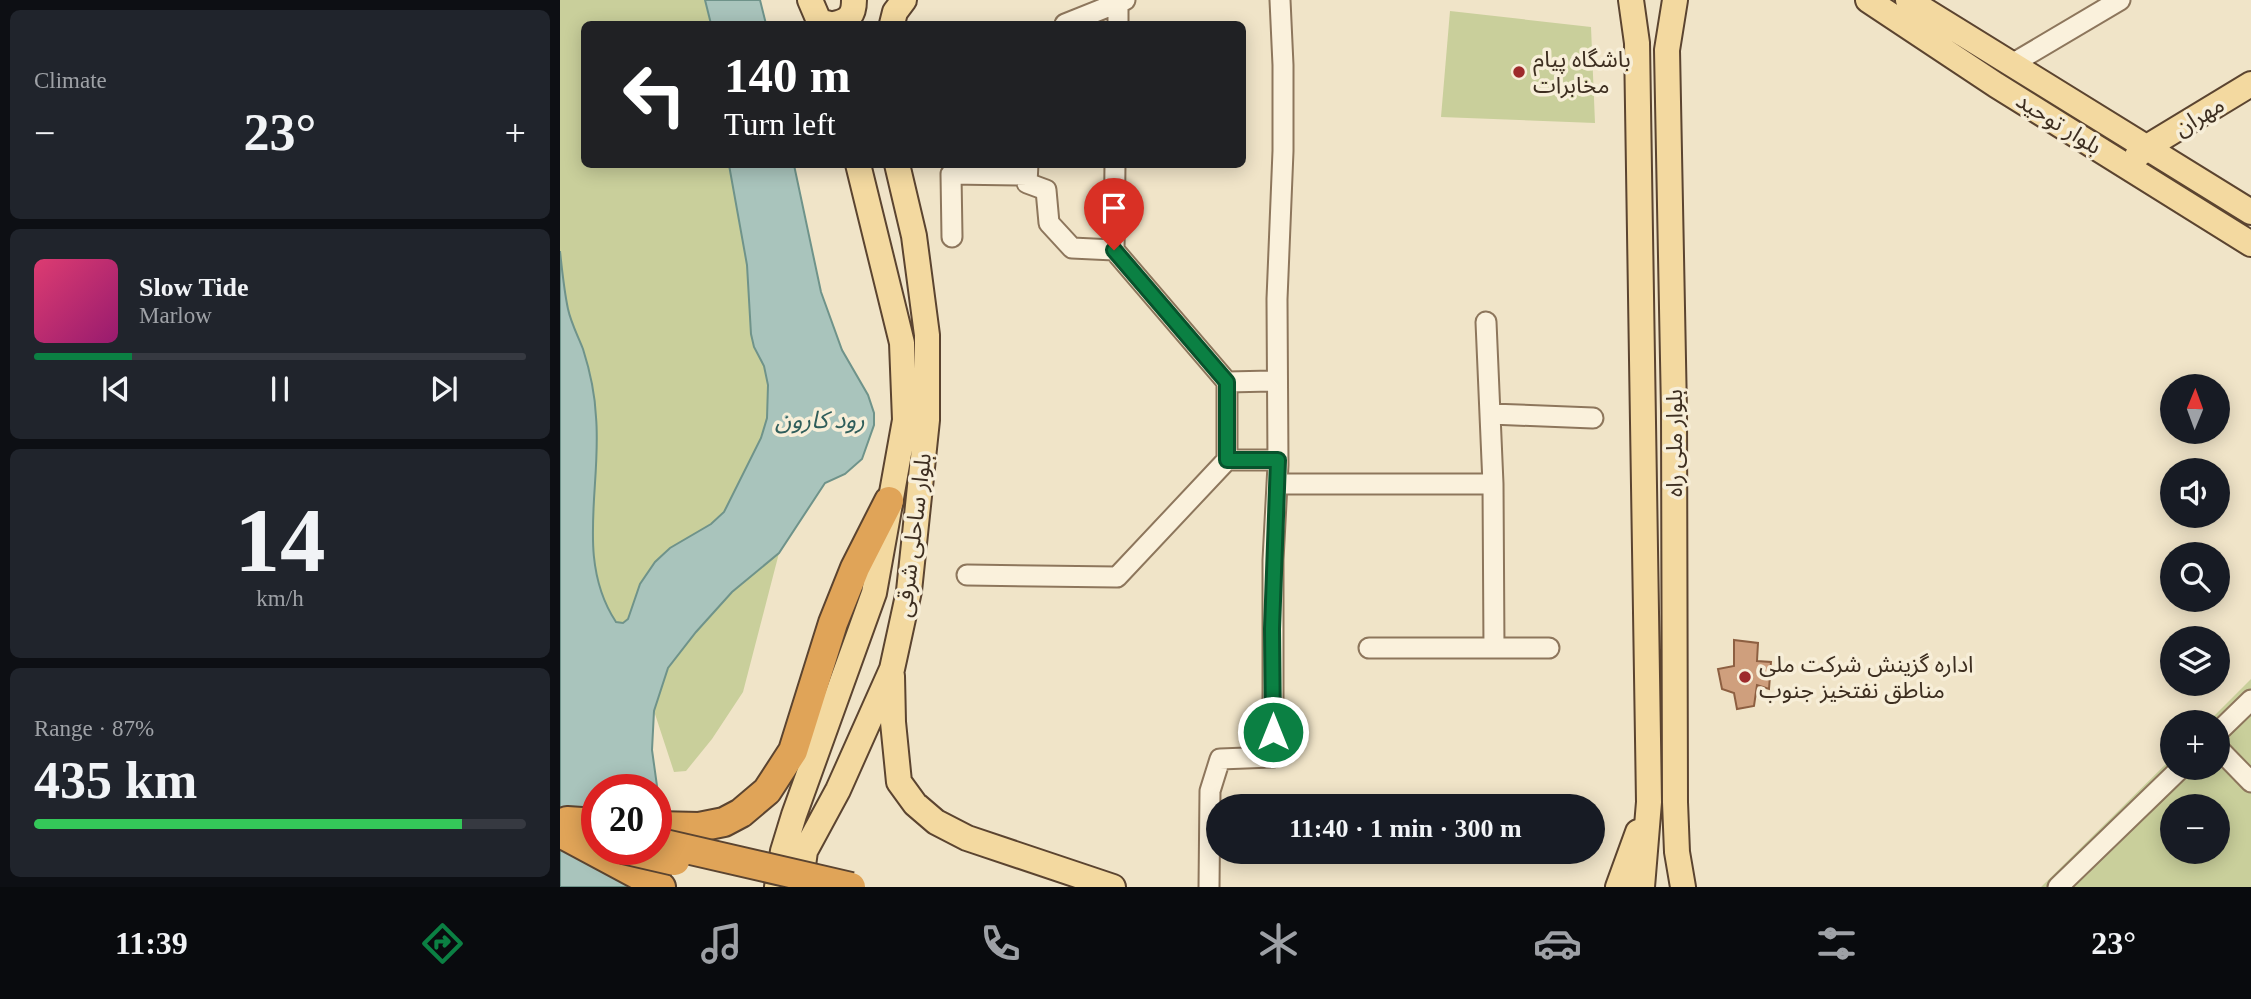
<!DOCTYPE html>
<html lang="en">
<head>
<meta charset="utf-8">
<style>
	:root { --surface:#171b24; --page:#20242c; --text:#f1f3f6; --muted:#9ea1a6; --line:#363941; --accent:#0b8043 }
	body { margin:0; font-family:"Times New Roman","Noto Sans Arabic",serif; background:var(--page); color:var(--text); height:100vh; display:flex; flex-direction:column; font-size:26px; white-space:nowrap }
	* { box-sizing:border-box; margin:0 }
	p { font-size:23px; color:var(--muted) }
	.icon { flex:none; width:38px; height:38px; fill:none; stroke:currentColor; stroke-width:2; stroke-linecap:round; stroke-linejoin:round }
	.map { position:relative; flex:1; overflow:hidden }
	.panel { display:flex; flex-direction:column; gap:10px; padding:10px; background:#0d0f14; width:560px }
	.panel>* { flex:none }
	.guide { position:absolute; left:21px; top:21px; width:665px; height:147px; border-radius:10px; box-shadow:0 4px 18px #0003; background:#202124; color:#fff; overflow:hidden }
	.needle { width:46px; rotate:1deg }
	.fabs { position:absolute; left:1600px; top:374px; display:grid; gap:14px }
	.fabs a { display:grid; place-items:center; width:70px; height:70px; border-radius:50%; background:var(--surface); box-shadow:0 4px 18px #0003; font-size:35px }
	.speed { position:absolute; left:21px; top:774px; display:flex; gap:14px; font-size:35px; font-weight:700; text-align:center }
	.speed>* { display:grid; place-content:center; width:91px; height:91px; border-radius:50%; background:var(--surface); box-shadow:0 4px 18px #0003; line-height:1 }
	.speed .limit { border:10px solid #d22; background:#fff; color:#111 }
	.pin { position:absolute; display:grid; place-items:center; width:60px; height:60px; color:#fff; margin:-72px -30px; border-radius:50% 50% 50% 0; rotate:-45deg; box-shadow:0 0 7px #0007 }
	.pin .icon { rotate:45deg }
	.me { position:absolute; width:77px; margin:-38px; rotate:0deg; stroke-linejoin:round; filter:drop-shadow(0 0 5px #0008) }
	.turn { display:flex; align-items:center; gap:24px; height:147px; padding:0 28px; font-size:32px }
	.turn .icon { width:91px; height:91px; stroke-width:2.5 }
	.turn b { display:block; font-size:49px; line-height:60px }
	.big { font-size:52px; font-weight:600; line-height:1.1 }
	.panel .card { flex:1; display:flex; flex-direction:column; justify-content:center; gap:10px; min-width:0; padding:0 24px; border-radius:10px; background:var(--page) }
	.panel .dial { align-items:center; gap:0 }
	.dial b { font-size:91px; line-height:1 }
	.song { display:flex; align-items:center; gap:21px }
	.cover { width:84px; height:84px; border-radius:10px; background:linear-gradient(135deg,hsl(340 70% 55%),hsl(320 70% 35%)) }
	.played { height:7px; border-radius:4px; background:linear-gradient(90deg,var(--accent) 20%,var(--line) 20%) }
	.keys { display:flex; justify-content:space-around; direction:ltr }
	.heat { display:flex; justify-content:space-between; align-items:center; font-size:38px; direction:ltr }
	.charge { height:10px; border-radius:5px; background:linear-gradient(90deg,#34c759 87%,var(--line) 0) }
	.trip { position:absolute; left:646px; top:794px; width:399px; height:70px; border-radius:35px; background:var(--surface); box-shadow:0 4px 18px #0003; font-weight:600; line-height:70px; text-align:center }
	.tab-bar { display:flex; height:112px; justify-content:space-around; align-items:center; background:#090b0e; color:var(--muted) }
	.tab-bar .icon { width:49px; height:49px }
	.tab-bar .selected { color:var(--accent) }
	.tab-bar b { font-size:32px; color:var(--text) }
	main { display:flex; flex:1; min-height:0 }
	.map>svg:first-child { display:block }
	.green { fill:#c9cf9b; fill-rule:evenodd }
	.water { fill:#a9c4bc; stroke:#6f938a; stroke-width:2; fill-rule:evenodd }
	.building { fill:#cf9f7d; stroke:#8d5f41; stroke-width:2 }
	.lines { fill:none; stroke-linecap:round; stroke-linejoin:round }
	.minor-casing { stroke:#8d765c; stroke-width:23 }
	.major-casing { stroke:#5b4430; stroke-width:28 }
	.highway-casing { stroke:#5b4430; stroke-width:32 }
	.minor { stroke:#faf1dc; stroke-width:19 }
	.major { stroke:#f3d9a0; stroke-width:24 }
	.highway { stroke:#e0a458; stroke-width:28 }
	.highway-bridge-casing { stroke:#5b4430; stroke-width:32; stroke-linecap:butt }
	.highway-bridge { stroke:#e0a458; stroke-width:28 }
	.route-casing { stroke:#07532c; stroke-width:18 }
	.route { stroke:#0b8043; stroke-width:12 }
	.poi-dot { fill:#9e2a2b; stroke:#f7eed8; stroke-width:2.5 }
	.labels { text-anchor:middle; stroke-width:7; stroke-linejoin:round; paint-order:stroke }
	.poi-label { font-size:23px; fill:#3d2e20; stroke:#f7eed8; text-anchor:start }
	.street-label { font-size:23px; fill:#3d2e20; stroke:#f7eed8 }
	.water-label { font-size:24px; font-style:italic; fill:#2f5d5a; stroke:#f7eed8 }
</style>
</head>
<body>
<main>
<section class="panel">
<div class="card"><p>Climate</p>
<div class="heat"><a>−</a><b class="big">23°</b><a>+</a></div>
</div>
<div class="card">
<div class="song"><i class="cover"></i><div><b>Slow Tide</b><p>Marlow</p></div></div>
<div class="played"></div>
<div class="keys"><svg class="icon" aria-label="previous" viewBox="0 0 24 24"><path d="M18 5L8 12l10 7zM5 5v14"/></svg><svg class="icon" aria-label="pause" viewBox="0 0 24 24"><path d="M8 5v14M16 5v14"/></svg><svg class="icon" aria-label="next" viewBox="0 0 24 24"><path d="M6 5l10 7-10 7zM19 5v14"/></svg></div>
</div>
<div class="card dial"><b>14</b><p>km/h</p></div>
<div class="card"><p>Range · 87%</p><b class="big">435 km</b><div class="charge"></div></div>
</section>
<div class="map">
<svg width="1691" height="887" viewBox="0 0 1691 887">
	<rect width="100%" height="100%" fill="#f0e4c8"/>
	<!-- green -->
	<path class="green" d="M 0,0 L 145,0 L 151,24 L 24,24 L 24,164 L 169,165 L 187,265 L 191,334 L 194,347 L 204,366 L 208,385 L 207,418 L 201,438 L 164,512 L 151,524 L 110,548 L 68,619 L 63,623 L 56,622 C 15,560 42,486 36,417 C 35,394 30,371 23,349 C 18,336 11,323 8,309 C 4,290 2,270 0,251 Z
		M 890,11 L 1031,27 L 1035,123 L 881,117 Z
		M 219,553 L 183,692 L 152,739 L 126,771 L 114,772 L 94,711 L 108,668 L 136,632 L 172,592 Z
		M 1691,679 L 1691,887 L 1481,887 L 1612,758 L 1612,768 L 1657,768 L 1657,723 L 1647,723 ZM 1612,807 L 1657,807 L 1657,852 L 1612,852 Z"/>
	<!-- water -->
	<path class="water" d="M 145,0 L 200,0 L 206,24 L 151,24 Z
		M 169,165 L 234,165 L 261,292 L 282,350 L 308,395 L 314,413 L 314,425 L 302,459 L 285,474 L 265,483 L 219,553 L 172,592 L 136,632 L 108,668 L 94,711 L 92,750 L 98,793 L 104,887 L 0,887 L 0,251 C 2,270 4,290 8,309 C 11,323 18,336 23,349 C 30,371 35,394 36,417 C 42,486 15,560 56,622 L 63,623 L 68,619 L 80,584 L 95,562 L 110,548 L 151,524 L 164,512 L 201,438 L 207,418 L 208,385 L 204,366 L 194,347 L 191,334 L 187,265 ZM 37,789 L 96,789 L 96,849 L 37,849 Z"/>
	<!-- building -->
	<path class="building" d="M 1174,640 L 1198,643 L 1197,661 L 1211,662 L 1209,689 L 1197,685 L 1194,706 L 1177,709 L 1174,693 L 1162,689 L 1158,669 L 1174,666 Z"/>
	<g class="lines">
		<!-- minor casing -->
		<g class="minor-casing">
			<path id="minor" d="M 505,24 L 565,0
				M 558,24 L 558,3
				M 1452,64 L 1560,0
				M 468,164 L 467,183 L 486,190 L 489,223 L 512,248 L 554,250
				M 392,237 L 391,174 L 467,175
				M 926,322 L 933,484 L 934,648
				M 667,382 L 717,381
				M 931,414 L 1033,418
				M 667,460 L 718,460
				M 717,484 L 933,484
				M 407,575 L 557,577 L 667,460 L 667,382 L 554,250 L 555,164
				M 809,648 L 989,648
				M 1657,733 L 1691,700
				M 1657,747 L 1691,782
				M 649,887 L 650,791 L 660,759 L 713,757 L 713,560 L 718,465 L 717,299 L 723,151 L 723,65 L 720,0
				M 1498,887 L 1621,768"/>
		</g>
		<!-- major casing -->
		<g class="major-casing">
			<path id="major" d="M 250,0 L 259,21 L 270,24
				M 1071,0 L 1077,43 L 1089,802 L 1082,887
				M 1115,0 L 1107,50 L 1114,411 L 1115,802 L 1117,852 L 1123,887
				M 1308,0 L 1436,85 L 1691,244
				M 1348,0 L 1691,212
				M 274,24 C 289,21 294,15 294,0
				M 332,24 L 335,12 L 344,0
				M 1577,156 L 1592,144 L 1691,84
				M 332,676 L 333,722 L 339,782 L 355,804 L 376,822 L 407,838 L 553,887
				M 217,887 L 223,851 L 234,815 L 314,593 L 345,420 L 342,343 L 298,164
				M 240,887 L 245,851 L 278,790 L 332,669 L 349,591 L 367,420 L 367,335 L 354,236 L 337,164
				M 1058,887 L 1078,832"/>
		</g>
		<!-- highway casing -->
		<g class="highway-casing">
			<path id="highway" d="M 7,821 L 37,823
				M 96,826 L 139,827 L 164,822 L 181,813 L 207,791 L 233,751 L 273,623 L 295,568 L 329,501
				M 4,835 L 101,887"/>
		</g>
		<!-- minor -->
		<use href="#minor" class="minor"/>
		<!-- major -->
		<use href="#major" class="major"/>
		<!-- highway -->
		<use href="#highway" class="highway"/>
		<!-- highway-bridge casing -->
		<g class="highway-bridge-casing">
			<path id="highway-bridge" d="M 96,842 L 291,887
				M 63,849 L 115,861"/>
		</g>
		<!-- highway-bridge -->
		<use href="#highway-bridge" class="highway-bridge"/>
	</g>
	<g class="lines">
		<!-- route casing -->
		<g class="route-casing">
			<path id="route" d="M 554,250 L 667,382 L 667,460 L 718,460 L 712,629 L 713,732"/>
		</g>
		<!-- route -->
		<use href="#route" class="route"/>
	</g>
	<!-- markers -->
	<g class="poi-dot">
		<circle cx="959" cy="72" r="7"/>
		<circle cx="1185" cy="677" r="7"/>
	</g>
	<g class="labels">
		<!-- poi labels -->
		<g class="poi-label">
			<text x="973" y="67">باشگاه پیام<tspan x="973" dy="26">مخابرات</tspan></text>
			<text x="1199" y="672">اداره گزینش شرکت ملی<tspan x="1199" dy="26">مناطق نفتخیز جنوب</tspan></text>
		</g>
		<!-- street labels -->
		<g class="street-label">
			<text transform="translate(1639 116) rotate(-31)" y="8">مهران</text>
			<text transform="translate(1499 123) rotate(32)" y="8">بلوار توحید</text>
			<text transform="translate(1114 443) rotate(-90)" y="8">بلوار ملی راه</text>
			<text transform="translate(353 535) rotate(-83)" y="8">بلوار ساحلی شرقی</text>
		</g>
		<!-- water labels -->
		<g class="water-label">
			<text x="260" y="428">رود کارون</text>
		</g>
	</g>
</svg>
<div class="fabs">
<a><svg class="needle" viewBox="-14 -14 28 28"><path d="M0-13l5 13h-10z" fill="#e53935"/><path d="M0 13l5-13h-10z" fill="#9ea1a6"/></svg></a>
<a><svg class="icon" aria-label="sound" viewBox="0 0 24 24"><path d="M4 9h4l5-4v14l-5-4H4zM17 9q2 3 0 6"/></svg></a>
<a><svg class="icon" aria-label="search" viewBox="0 0 24 24"><circle cx="10" cy="10" r="6"/><path d="M15 15l6 6"/></svg></a>
<a><svg class="icon" aria-label="layers" viewBox="0 0 24 24"><path d="M12 4l9 5-9 5-9-5zM3 14l9 5 9-5"/></svg></a>
<a>+</a>
<a>−</a>
</div>
<div class="speed"><div class="limit">20</div></div>
<div class="pin" style="left:554px;top:250px;background:#d93025"><svg class="icon" aria-label="arrive" viewBox="0 0 24 24"><path d="M6 21V4h12l-3 4 3 4H6"/></svg></div>
<svg class="me" style="left:713px;top:732px" viewBox="-20 -20 40 40"><circle r="17" fill="#0b8043" stroke="#fff" stroke-width="3"/><path d="M0-11L8 9 0 5-8 9z" fill="#fff"/></svg>
<div class="trip">11:40 · 1 min · 300 m</div>
<div class="guide">
<div class="turn"><svg class="icon" aria-label="left" viewBox="0 0 24 24"><path d="M17 20v-9H6M10 6l-5 5 5 5"/></svg><div><b>140 m</b>Turn left</div></div>
</div>
</div>
</main>
<nav class="tab-bar">
<b>11:39</b>
<svg class="icon selected" aria-label="directions" viewBox="0 0 24 24"><path d="M12 3l9 9-9 9-9-9zM9 14v-3h6M13 9l2 2-2 2"/></svg>
<svg class="icon" aria-label="music" viewBox="0 0 24 24"><path d="M9 18V5l10-2v13"/><circle cx="6" cy="18" r="3"/><circle cx="16" cy="16" r="3"/></svg>
<svg class="icon" aria-label="phone" viewBox="0 0 24 24"><path d="M5 4h4l2 5-3 2q2 4 5 5l2-3 5 2v4C11 20 4 13 5 4z"/></svg>
<svg class="icon" aria-label="climate" viewBox="0 0 24 24"><path d="M12 3v18M4 7l16 10M4 17L20 7"/></svg>
<svg class="icon" aria-label="car" viewBox="0 0 24 24"><path d="M5 17H2v-5l4-1 3-4h7l3 4 3 1v5h-3M9 17h6M6 11h13"/><circle cx="7" cy="17" r="2"/><circle cx="17" cy="17" r="2"/></svg>
<svg class="icon" aria-label="filters" viewBox="0 0 24 24"><path d="M4 7h16M4 17h16"/><circle cx="9" cy="7" r="2"/><circle cx="15" cy="17" r="2"/></svg>
<b>23°</b>
</nav>
</body>
</html>
